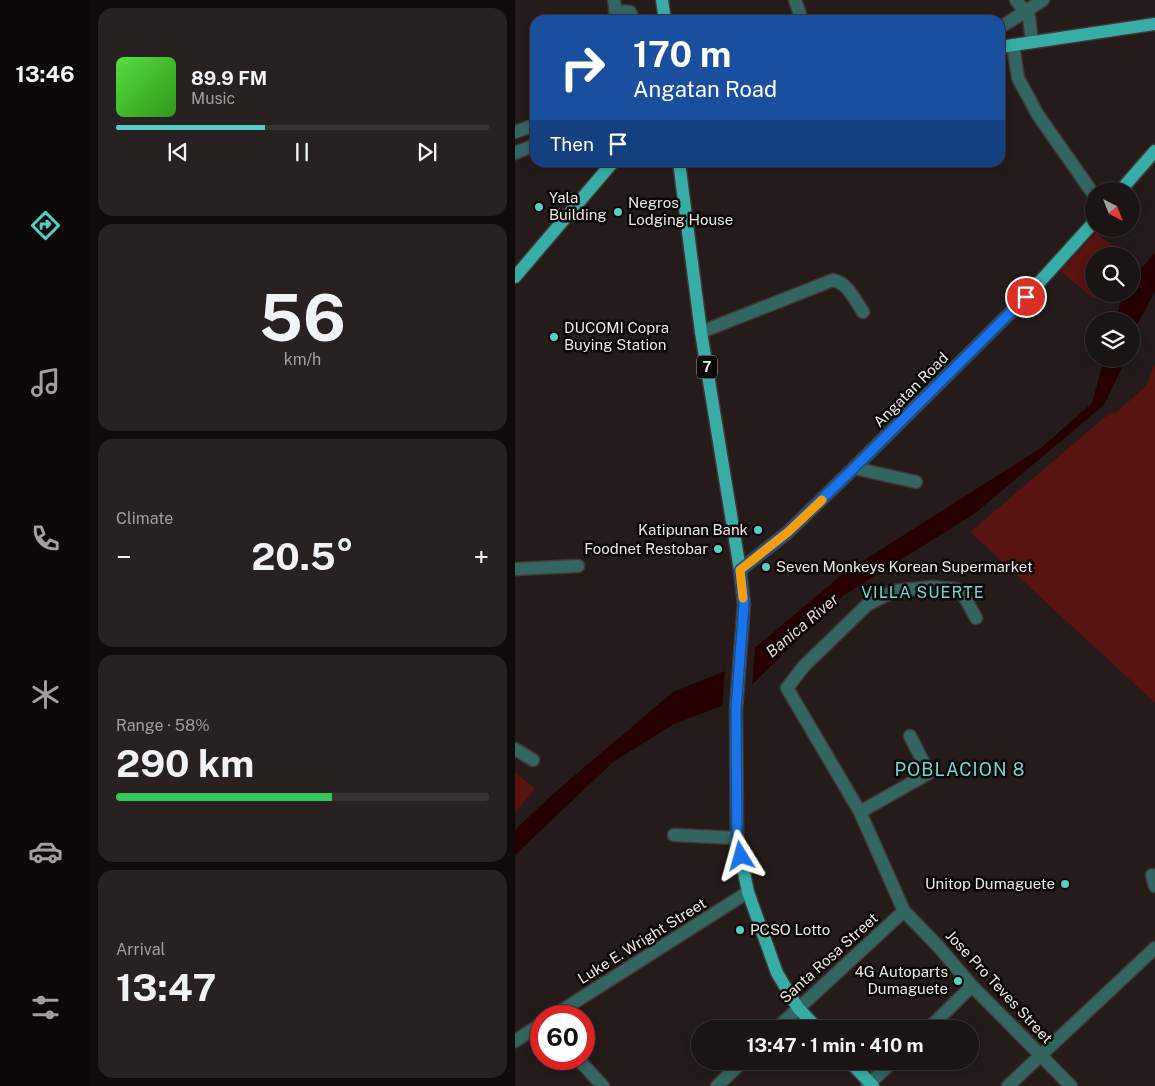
<!DOCTYPE html>
<html lang="en">
<head>
<meta charset="utf-8">
<style>
	:root { --surface:#1b1414; --page:#282122; --text:#f1f3f6; --muted:#a09ea0; --line:#393334; --accent:#55cec4 }
	body { margin:0; font-family:"Public Sans",sans-serif; background:var(--page); color:var(--text); height:100vh; display:flex; flex-direction:column; font-size:19px; white-space:nowrap }
	* { box-sizing:border-box; margin:0 }
	p { font-size:16px; color:var(--muted) }
	.icon { flex:none; width:28px; height:28px; fill:none; stroke:currentColor; stroke-width:2; stroke-linecap:round; stroke-linejoin:round }
	.map { position:relative; flex:1; overflow:hidden }
	.details { display:flex; flex-direction:column; gap:8px; padding:8px; background:#0f0b0b; width:425px }
	.details>* { flex:none }
	.hud { position:absolute; left:15px; top:15px; width:475px; height:152px; border-radius:15px; box-shadow:0 2px 8px #0003,0 0 0 1px var(--line); background:#1a4fa0; color:#fff; overflow:hidden }
	.needle { width:32px; rotate:138deg }
	.controls { position:absolute; left:570px; top:182px; display:grid; gap:10px }
	.controls a { display:grid; place-items:center; width:55px; height:55px; border-radius:50%; background:var(--surface); box-shadow:0 2px 8px #0003,0 0 0 1px var(--line); font-size:25px }
	.speed { position:absolute; left:15px; top:1005px; display:flex; gap:10px; font-size:25px; font-weight:700; text-align:center }
	.speed>* { display:grid; place-content:center; width:65px; height:65px; border-radius:50%; background:var(--surface); box-shadow:0 2px 8px #0003,0 0 0 1px var(--line); line-height:1 }
	.speed .limit { border:8px solid #d22; background:#fff; color:#111 }
	.pin { position:absolute; display:grid; place-items:center; width:42px; height:42px; color:#fff; margin:-21px; border:2px solid #fff; border-radius:50%; box-shadow:0 1px 5px #0007 }
	.me { position:absolute; width:55px; margin:-28px; rotate:352deg; stroke-linejoin:round; filter:drop-shadow(0 0 4px #0008) }
	.turn { display:flex; align-items:center; gap:18px; height:105px; padding:0 20px; font-size:22px }
	.turn .icon { width:65px; height:65px; stroke-width:2.5 }
	.turn b { display:block; font-size:35px; line-height:42px }
	.then { display:flex; align-items:center; height:48px; padding:0 20px; background:#0003; gap:10px; font-size:19px }
	.big { font-size:38px; font-weight:700; line-height:1.1 }
	.details .widget { flex:1; display:flex; flex-direction:column; justify-content:center; gap:8px; min-width:0; padding:0 18px; border-radius:15px; background:var(--page) }
	.details .dial { align-items:center; gap:0 }
	.dial b { font-size:65px; line-height:1 }
	.song { display:flex; align-items:center; gap:15px }
	.cover { width:60px; height:60px; border-radius:8px; background:linear-gradient(135deg,hsl(110 70% 55%),hsl(110 70% 35%)) }
	.played { height:5px; border-radius:2px; background:linear-gradient(90deg,var(--accent) 40%,var(--line) 40%) }
	.keys { display:flex; justify-content:space-around; direction:ltr }
	.heat { display:flex; justify-content:space-between; align-items:center; font-size:28px; direction:ltr }
	.charge { height:8px; border-radius:4px; background:linear-gradient(90deg,#34c759 58%,var(--line) 0) }
	.trip { position:absolute; left:176px; top:1020px; width:288px; height:50px; border-radius:25px; background:var(--surface); box-shadow:0 2px 8px #0003,0 0 0 1px var(--line); font-weight:700; line-height:50px; text-align:center }
	main { display:flex; flex:1; min-height:0 }
	.dock { display:flex; flex-direction:column; width:90px; justify-content:space-around; align-items:center; background:#0b0808; color:var(--muted) }
	.dock .icon { width:35px; height:35px }
	.dock .current { color:var(--accent) }
	.dock b { font-size:22px; color:var(--text) }
	.map>svg:first-child { display:block }
	.green { fill:#591310 }
	.water { fill:#270000 }
	.pier { fill:#241b1a }
	.lines { fill:none; stroke-linecap:round; stroke-linejoin:round }
	.minor-casing { stroke:#403736; stroke-width:15 }
	.major-casing { stroke:#403736; stroke-width:15 }
	.minor { stroke:#336561; stroke-width:12 }
	.major { stroke:#37ada5; stroke-width:12 }
	.route-casing { stroke:#114b97; stroke-width:12 }
	.route { stroke:#1a73e8; stroke-width:9 }
	.slow { stroke:#f59e0b; stroke-width:9 }
	.poi-dot { fill:#55cec4; stroke:#0b0706; stroke-width:2 }
	.labels { text-anchor:middle; stroke-width:5; stroke-linejoin:round; paint-order:stroke }
	.shield { fill:#0b0706; stroke:#a9a3a2; stroke-width:1 }
	.shield-label { font-size:14px; font-weight:bold; fill:#ede6e5 }
	.poi-label { font-size:15px; fill:#ede6e5; stroke:#0b0706; text-anchor:start }
	.street-label { font-size:15px; fill:#ede6e5; stroke:#0b0706 }
	.neighbourhood-label { font-size:16px; letter-spacing:1px; fill:#70dbd2; stroke:#0b0706 }
	.water-label { font-size:16px; font-style:italic; fill:#edd2cf; stroke:#0b0706 }
	.quarter-label { font-size:18px; letter-spacing:1px; fill:#70dbd2; stroke:#0b0706 }
</style>
</head>
<body>
<main>
<nav class="dock">
<b>13:46</b>
<svg class="icon current" aria-label="directions" viewBox="0 0 24 24"><path d="M12 3l9 9-9 9-9-9zM9 14v-3h6M13 9l2 2-2 2"/></svg>
<svg class="icon" aria-label="music" viewBox="0 0 24 24"><path d="M9 18V5l10-2v13"/><circle cx="6" cy="18" r="3"/><circle cx="16" cy="16" r="3"/></svg>
<svg class="icon" aria-label="phone" viewBox="0 0 24 24"><path d="M5 4h4l2 5-3 2q2 4 5 5l2-3 5 2v4C11 20 4 13 5 4z"/></svg>
<svg class="icon" aria-label="climate" viewBox="0 0 24 24"><path d="M12 3v18M4 7l16 10M4 17L20 7"/></svg>
<svg class="icon" aria-label="car" viewBox="0 0 24 24"><path d="M5 17H2v-5l4-1 3-4h7l3 4 3 1v5h-3M9 17h6M6 11h13"/><circle cx="7" cy="17" r="2"/><circle cx="17" cy="17" r="2"/></svg>
<svg class="icon" aria-label="filters" viewBox="0 0 24 24"><path d="M4 7h16M4 17h16"/><circle cx="9" cy="7" r="2"/><circle cx="15" cy="17" r="2"/></svg>
</nav>
<section class="details">
<div class="widget">
<div class="song"><i class="cover"></i><div><b>89.9 FM</b><p>Music</p></div></div>
<div class="played"></div>
<div class="keys"><svg class="icon" aria-label="previous" viewBox="0 0 24 24"><path d="M18 5L8 12l10 7zM5 5v14"/></svg><svg class="icon" aria-label="pause" viewBox="0 0 24 24"><path d="M8 5v14M16 5v14"/></svg><svg class="icon" aria-label="next" viewBox="0 0 24 24"><path d="M6 5l10 7-10 7zM19 5v14"/></svg></div>
</div>
<div class="widget dial"><b>56</b><p>km/h</p></div>
<div class="widget"><p>Climate</p>
<div class="heat"><a>−</a><b class="big">20.5°</b><a>+</a></div>
</div>
<div class="widget"><p>Range · 58%</p><b class="big">290 km</b><div class="charge"></div></div>
<div class="widget"><p>Arrival</p><b class="big">13:47</b></div>
</section>
<div class="map">
<svg width="640" height="1086" viewBox="0 0 640 1086">
	<rect width="100%" height="100%" fill="#241b1a"/>
	<!-- green -->
	<path class="green" d="M 581,233 L 611,256 L 579,256 L 579,294 L 583,294 L 579,299 L 545,271 Z
		M 640,364 L 640,703 L 455,532 L 596,412 L 599,414 L 631,386 Z
		M 0,772 L 20,789 L 0,812 Z"/>
	<!-- water -->
	<path class="water" d="M 640,253 L 640,291 L 622,325 L 616,344 L 616,321 L 600,321 L 608,294 L 616,294 L 616,280 Z
		M 589,359 L 611,359 L 589,405 L 459,514 L 329,595 L 220,701 L 159,724 L 98,762 L 0,855 L 0,830 L 38,794 L 158,692 L 215,669 L 329,573 L 526,448 L 577,403 Z"/>
	<!-- pier -->
	<path class="pier" d="M 240,645 L 237,688 L 221,703 L 207,708 L 210,668 Z"/>
	<g class="lines">
		<!-- minor casing -->
		<g class="minor-casing">
			<path id="minor" d="M 99,0 L 102,20
				M 280,0 L 287,20
				M 501,0 L 514,17 L 517,42
				M 100,11 L 115,12 L 119,20
				M 489,25 L 528,0
				M 498,45 L 503,78 L 523,115 L 579,195
				M 0,132 L 20,125
				M 0,153 L 20,145
				M 186,332 L 318,280 C 333,283 340,300 348,312
				M 339,468 L 401,482
				M 0,569 L 63,566
				M 461,618 L 449,596 L 441,589 L 417,587 L 379,591 L 352,605 L 289,666 L 272,688 L 345,812 L 389,911 L 422,945 L 457,986 L 556,1086
				M 0,749 L 18,760
				M 345,812 L 414,773 L 395,736
				M 159,835 L 222,838
				M 637,875 L 640,886
				M 38,1016 L 233,892
				M 261,1029 L 389,911
				M 413,1029 L 457,986
				M 0,1041 L 26,1024
				M 63,1059 L 88,1086
				M 202,1086 L 228,1061
				M 352,1086 L 378,1061
				M 493,1086 L 640,948"/>
		</g>
		<!-- major casing -->
		<g class="major-casing">
			<path id="major" d="M 147,0 L 150,20
				M 485,47 L 640,24
				M 164,162 L 186,332 L 225,570 L 229,604 L 221,709 L 222,838 L 233,892 L 262,973 L 283,1008 L 303,1029
				M 605,191 L 640,151
				M 0,277 L 98,162
				M 225,570 L 273,532 L 339,468 L 511,297 L 579,222
				M 334,1061 L 358,1086"/>
		</g>
		<!-- minor -->
		<use href="#minor" class="minor"/>
		<!-- major -->
		<use href="#major" class="major"/>
	</g>
	<g class="lines">
		<!-- route casing -->
		<g class="route-casing">
			<path id="route" d="M 226,856 L 222,838 L 221,709 L 229,604 L 225,570 L 273,532 L 339,468 L 511,297"/>
		</g>
		<!-- route -->
		<use href="#route" class="route"/>
		<!-- slow -->
		<path class="slow" d="M 228,598 L 225,570 L 273,532 L 307,500"/>
	</g>
	<!-- markers -->
	<g class="poi-dot">
		<circle cx="24" cy="207" r="5"/>
		<circle cx="103" cy="212" r="5"/>
		<circle cx="39" cy="337" r="5"/>
		<circle cx="243" cy="530" r="5"/>
		<circle cx="203" cy="549" r="5"/>
		<circle cx="251" cy="567" r="5"/>
		<circle cx="550" cy="884" r="5"/>
		<circle cx="225" cy="930" r="5"/>
		<circle cx="443" cy="981" r="5"/>
	</g>
	<g class="labels">
		<!-- shield labels -->
		<rect class="shield" x="182" y="355.5" width="20" height="23" rx="4"/>
		<g class="shield-label">
			<text x="192" y="372">7</text>
		</g>
		<!-- poi labels -->
		<g class="poi-label">
			<text x="34" y="203">Yala<tspan x="34" dy="17">Building</tspan></text>
			<text x="113" y="208">Negros<tspan x="113" dy="17">Lodging House</tspan></text>
			<text x="49" y="333">DUCOMI Copra<tspan x="49" dy="17">Buying Station</tspan></text>
			<text x="233" y="535" text-anchor="end">Katipunan Bank</text>
			<text x="193" y="554" text-anchor="end">Foodnet Restobar</text>
			<text x="261" y="572">Seven Monkeys Korean Supermarket</text>
			<text x="540" y="889" text-anchor="end">Unitop Dumaguete</text>
			<text x="235" y="935">PCSO Lotto</text>
			<text x="433" y="977" text-anchor="end">4G Autoparts<tspan x="433" dy="17">Dumaguete</tspan></text>
		</g>
		<!-- street labels -->
		<g class="street-label">
			<text transform="translate(396 390) rotate(-45)" y="5">Angatan Road</text>
			<text transform="translate(127 941) rotate(-32)" y="5">Luke E. Wright Street</text>
			<text transform="translate(314 958) rotate(-42)" y="5">Santa Rosa Street</text>
			<text transform="translate(484 987) rotate(47)" y="5">Jose Pro Teves Street</text>
		</g>
		<!-- neighbourhood labels -->
		<g class="neighbourhood-label">
			<text x="408" y="598">VILLA SUERTE</text>
		</g>
		<!-- water labels -->
		<g class="water-label">
			<text transform="translate(287 625) rotate(-40)" y="6">Banica River</text>
		</g>
		<!-- quarter labels -->
		<g class="quarter-label">
			<text x="445" y="776">POBLACION 8</text>
		</g>
	</g>
</svg>
<div class="controls">
<a><svg class="needle" viewBox="-14 -14 28 28"><path d="M0-13l5 13h-10z" fill="#e53935"/><path d="M0 13l5-13h-10z" fill="#a09ea0"/></svg></a>
<a><svg class="icon" aria-label="search" viewBox="0 0 24 24"><circle cx="10" cy="10" r="6"/><path d="M15 15l6 6"/></svg></a>
<a><svg class="icon" aria-label="layers" viewBox="0 0 24 24"><path d="M12 4l9 5-9 5-9-5zM3 14l9 5 9-5"/></svg></a>
</div>
<div class="speed"><div class="limit">60</div></div>
<div class="pin" style="left:511px;top:297px;background:#d93025"><svg class="icon" aria-label="arrive" viewBox="0 0 24 24"><path d="M6 21V4h12l-3 4 3 4H6"/></svg></div>
<svg class="me" style="left:226px;top:856px" viewBox="-20 -20 40 40"><path d="M0-17L14 15 0 8-14 15z" fill="#1a73e8" stroke="#fff" stroke-width="4"/></svg>
<div class="trip">13:47 · 1 min · 410 m</div>
<div class="hud">
<div class="turn"><svg class="icon" aria-label="right" viewBox="0 0 24 24"><path d="M7 20v-9h11M14 6l5 5-5 5"/></svg><div><b>170 m</b>Angatan Road</div></div>
<div class="then">Then<svg class="icon" aria-label="arrive" viewBox="0 0 24 24"><path d="M6 21V4h12l-3 4 3 4H6"/></svg></div>
</div>
</div>
</main>
</body>
</html>
